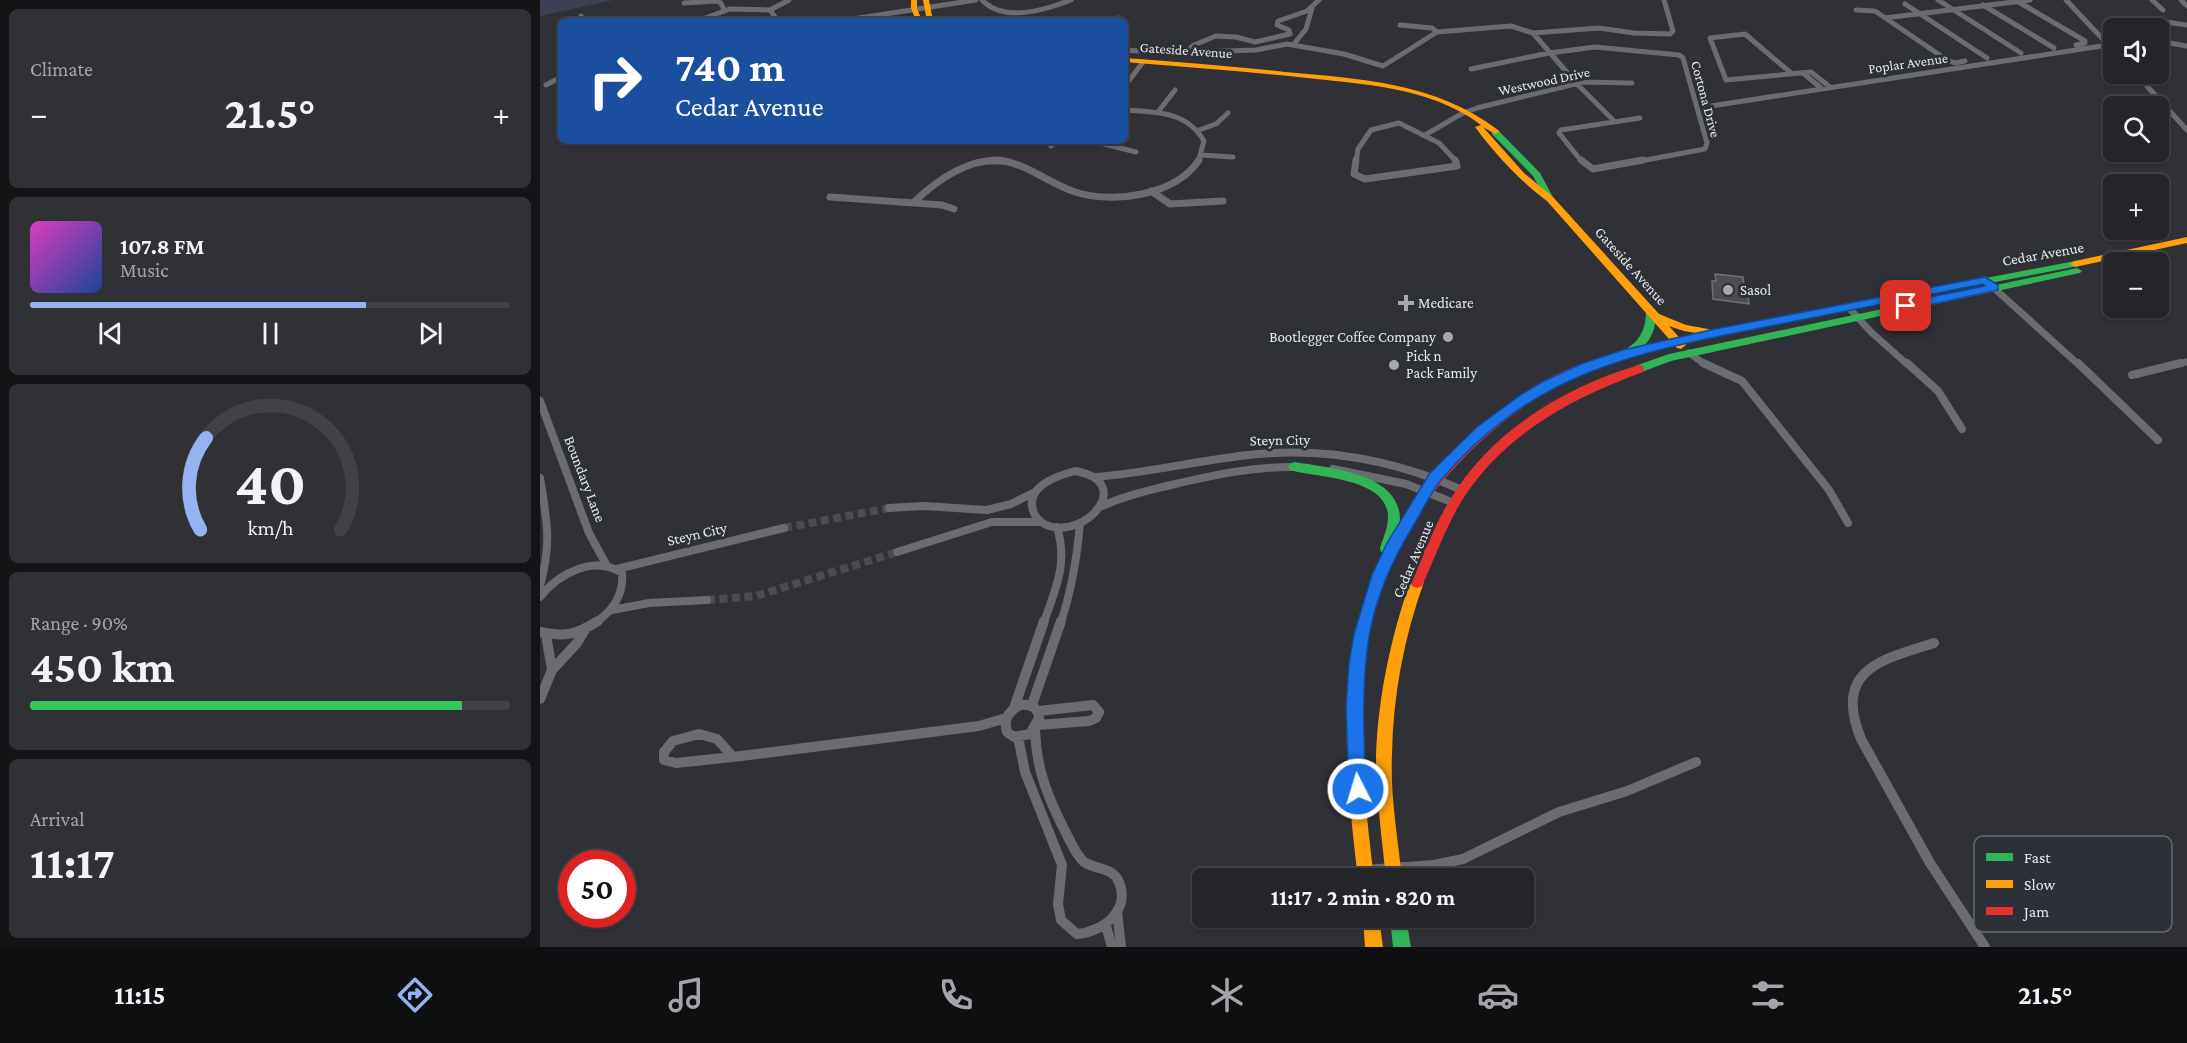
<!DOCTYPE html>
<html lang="en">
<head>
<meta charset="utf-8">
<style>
	:root { --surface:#242528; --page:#303134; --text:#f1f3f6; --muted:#a3a5a8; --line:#414245; --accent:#95b2f1 }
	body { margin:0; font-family:"Crimson Pro",serif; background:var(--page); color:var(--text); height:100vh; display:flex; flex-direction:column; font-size:22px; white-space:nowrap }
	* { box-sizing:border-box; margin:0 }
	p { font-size:20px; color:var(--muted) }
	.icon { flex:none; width:33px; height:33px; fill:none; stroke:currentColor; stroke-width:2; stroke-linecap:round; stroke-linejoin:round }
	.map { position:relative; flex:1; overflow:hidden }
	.side { display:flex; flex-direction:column; gap:9px; padding:9px; background:#141416; width:540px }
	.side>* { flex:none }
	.hud { position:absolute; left:18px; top:18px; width:570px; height:126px; border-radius:9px; box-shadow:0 2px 4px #0004,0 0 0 2px var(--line); background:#1a4fa0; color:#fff; overflow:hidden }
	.buttons { position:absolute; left:1563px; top:18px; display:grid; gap:12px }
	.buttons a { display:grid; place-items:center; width:66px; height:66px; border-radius:9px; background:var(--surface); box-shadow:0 2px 4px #0004,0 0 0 2px var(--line); font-size:30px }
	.speed { position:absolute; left:18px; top:850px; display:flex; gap:12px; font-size:30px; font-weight:700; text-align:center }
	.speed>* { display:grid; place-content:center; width:78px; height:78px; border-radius:50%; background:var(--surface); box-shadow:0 2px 4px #0004,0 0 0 2px var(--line); line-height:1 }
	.speed .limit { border:9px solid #d22; background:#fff; color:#111 }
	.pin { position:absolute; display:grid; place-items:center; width:51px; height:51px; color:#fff; margin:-26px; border-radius:12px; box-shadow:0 3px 9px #0006 }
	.me { position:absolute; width:66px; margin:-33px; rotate:355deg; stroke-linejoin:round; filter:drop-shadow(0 0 4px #0008) }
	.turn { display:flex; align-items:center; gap:21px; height:126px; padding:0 18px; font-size:27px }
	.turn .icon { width:78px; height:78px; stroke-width:2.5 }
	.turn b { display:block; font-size:42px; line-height:51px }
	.big { font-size:45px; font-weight:700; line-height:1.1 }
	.side .widget { flex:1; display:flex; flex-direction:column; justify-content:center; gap:9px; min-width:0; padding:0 21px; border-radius:9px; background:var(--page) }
	.side .dial { align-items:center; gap:0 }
	.dial svg { height:156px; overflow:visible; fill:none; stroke:var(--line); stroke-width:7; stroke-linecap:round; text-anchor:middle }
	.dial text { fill:var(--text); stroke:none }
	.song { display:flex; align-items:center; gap:18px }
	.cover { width:72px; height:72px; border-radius:9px; background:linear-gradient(135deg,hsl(310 70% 55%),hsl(220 70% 35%)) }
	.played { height:6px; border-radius:3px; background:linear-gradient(90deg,var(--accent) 70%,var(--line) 70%) }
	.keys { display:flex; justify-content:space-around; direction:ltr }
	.heat { display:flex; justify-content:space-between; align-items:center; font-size:33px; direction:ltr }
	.charge { height:9px; border-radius:4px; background:linear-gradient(90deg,#34c759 90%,var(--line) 0) }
	.trip { position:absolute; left:652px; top:868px; width:342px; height:60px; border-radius:9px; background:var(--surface); box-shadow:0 2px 4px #0004,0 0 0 2px var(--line); font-weight:700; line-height:60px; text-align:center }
	.dock { display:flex; height:96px; justify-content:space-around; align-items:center; background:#0e0f10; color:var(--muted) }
	.dock .icon { width:42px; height:42px }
	.dock .active { color:var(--accent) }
	.dock b { font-size:27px; color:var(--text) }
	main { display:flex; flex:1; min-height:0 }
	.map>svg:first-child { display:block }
	.green { fill:#3d4052 }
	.building { fill:#4c4c55; stroke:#707075; stroke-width:1.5 }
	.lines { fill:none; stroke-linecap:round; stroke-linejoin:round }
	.street-tunnel { stroke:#4b4c51; stroke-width:8; stroke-dasharray:8 4.5; stroke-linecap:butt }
	.street-far3 { stroke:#6b6c6f; stroke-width:5 }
	.street-far2 { stroke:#6b6c6f; stroke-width:7 }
	.street-far1 { stroke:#6b6c6f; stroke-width:8 }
	.street { stroke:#6b6c6f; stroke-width:10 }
	.fast { fill:#30b455; fill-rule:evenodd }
	.slow { fill:#ff9f0a; fill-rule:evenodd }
	.jam { fill:#e5322d; fill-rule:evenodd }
	.route { fill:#1a73e8; stroke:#114b97; stroke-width:1.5 }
	.poi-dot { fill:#a7a8ad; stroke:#2e3038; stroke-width:2 }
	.labels { text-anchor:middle; stroke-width:6; stroke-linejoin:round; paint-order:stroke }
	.far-street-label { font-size:14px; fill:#e7e8ed; stroke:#2e3038 }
	.street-label { font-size:15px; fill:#e7e8ed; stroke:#2e3038 }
	.poi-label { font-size:15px; fill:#e7e8ed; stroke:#2e3038; text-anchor:start }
	.key { fill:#2e3038; stroke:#66676e; stroke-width:1.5 }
	.key-label { font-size:16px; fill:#e7e8ed }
</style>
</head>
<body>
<main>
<section class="side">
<div class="widget"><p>Climate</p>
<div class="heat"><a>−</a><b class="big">21.5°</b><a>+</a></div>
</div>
<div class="widget">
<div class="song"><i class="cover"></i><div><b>107.8 FM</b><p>Music</p></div></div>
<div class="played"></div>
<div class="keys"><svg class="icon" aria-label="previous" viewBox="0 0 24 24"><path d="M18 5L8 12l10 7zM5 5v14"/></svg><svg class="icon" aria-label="pause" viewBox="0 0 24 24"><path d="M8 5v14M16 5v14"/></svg><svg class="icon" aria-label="next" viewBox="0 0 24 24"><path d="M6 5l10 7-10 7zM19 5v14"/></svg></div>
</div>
<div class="widget dial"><svg viewBox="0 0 100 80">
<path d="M14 69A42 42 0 1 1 86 69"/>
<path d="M14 69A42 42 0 0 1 17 22" stroke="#95b2f1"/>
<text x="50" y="56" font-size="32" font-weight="700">40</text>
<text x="50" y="72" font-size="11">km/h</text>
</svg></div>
<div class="widget"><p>Range · 90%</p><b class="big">450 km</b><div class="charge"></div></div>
<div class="widget"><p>Arrival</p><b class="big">11:17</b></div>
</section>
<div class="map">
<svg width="1647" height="947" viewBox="0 0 1647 947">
	<rect width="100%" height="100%" fill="#303136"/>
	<!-- green -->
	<path class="green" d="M 0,0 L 73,0 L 0,16 Z"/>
	<!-- building -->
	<path class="building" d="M 1175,274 L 1203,277 L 1204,285 L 1207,285 L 1209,304 L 1173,299 L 1172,281 L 1176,281 Z"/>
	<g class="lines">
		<!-- street-tunnel -->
		<path class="street-tunnel" d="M 244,528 L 349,508
			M 167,600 L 216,596 L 357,552"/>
		<!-- street-far3 -->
		<path class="street-far3" d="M 442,0 C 464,23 505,10 531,0
			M 1398,0 L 1481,53
			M 1526,0 L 1574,51
			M 1612,0 L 1623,10
			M 1641,0 L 1647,6
			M 1477,1 L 1545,41 L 1545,43 L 1536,45
			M 144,3 L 177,1 L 181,3 L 184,10
			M 1365,4 L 1447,58
			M 1443,5 L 1514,48
			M 230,10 L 249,0
			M 230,10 L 238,21
			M 1316,10 L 1335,11 L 1407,60 L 1415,63 L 1425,61
			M 41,16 L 41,21
			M 1345,18 L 1490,0
			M 157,21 L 190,9 L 230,10
			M 300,21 L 436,0
			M 560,21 L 578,18
			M 860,25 L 892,28 L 897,32
			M 1611,28 L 1609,22 L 1612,20 L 1647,25
			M 993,33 L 1037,84 L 1073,120
			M 1618,41 L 1647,46
			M 753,45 L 766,29 L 772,8
			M 585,50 L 628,53 L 716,50 L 747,44 L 804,54 L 843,66 L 897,32 L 971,26 L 993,33 L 1059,28 L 1094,33 L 1130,34 L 1133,31 L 1124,0
			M 645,52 L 654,45 L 676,36 L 696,37 L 715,42 L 750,34 L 749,30 L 737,25 L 738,21 L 767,11 L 779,0
			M 931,69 L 1009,53 L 1055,47 L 1139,55 L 1143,58 L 1167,143 L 1165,149 L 1095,162
			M 1251,73 L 1205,34 L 1170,38 L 1186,80 L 1271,72 L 1290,87
			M 1263,73 L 1281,88
			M 1596,74 L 1647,130
			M 6,85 L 21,77
			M 585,86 L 603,62
			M 1171,106 L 1568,45
			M 585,110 C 616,112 647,111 664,141 L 658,162
			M 618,112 L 635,90
			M 659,130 L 676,124 L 688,113
			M 885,135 L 923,113 L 937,108 L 1043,82 L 1092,83
			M 552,141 L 596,152
			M 511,146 L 518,141
			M 662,155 L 693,157
			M 441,162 L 470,162
			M 816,162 L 818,149 L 831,130 L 859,123 L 899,143 L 917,162
			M 1042,162 L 1019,133 L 1021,130 L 1100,118"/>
		<!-- street-far2 -->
		<path class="street-far2" d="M 459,160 C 488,164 508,183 535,192 C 573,204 635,196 659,160
			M 816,160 L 814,174 L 825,179 L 917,166 L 915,160
			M 1041,160 L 1053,169 L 1103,160
			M 611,191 L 630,204 L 683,201
			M 290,197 L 402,205 L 414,209
			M 374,202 C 397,180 424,161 456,160
			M 1445,280 L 1539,365
			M 1308,307 L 1331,332 L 1368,365
			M 1149,353 L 1166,365
			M 1634,365 L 1647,362"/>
		<!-- street-far1 -->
		<path class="street-far1" d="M 1163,363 L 1202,381 L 1289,490 L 1308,523
			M 1367,363 L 1398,391 L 1422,429
			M 1538,363 L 1618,440
			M 1592,375 L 1641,363
			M 0,401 L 49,533 L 67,566
			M 793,469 L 866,484 L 914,503
			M 535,471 C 595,481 548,538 509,526 C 503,524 498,520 495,515 C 481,488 516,476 535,471 Z
			M 555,477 C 610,473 663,459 718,454 C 788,448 857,461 922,490
			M 0,478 C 7,521 12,542 0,586
			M 560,507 C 583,496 607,491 631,485 C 673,475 715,466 759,467
			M 349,508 L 384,506 L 447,510 L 471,504 L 495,492
			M 357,552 L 452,522 L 500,522
			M 77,569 L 244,528
			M 0,597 C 19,573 54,555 82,573 C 84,594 73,611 56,622
			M 72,610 L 109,603 L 167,600
			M 504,622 C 516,587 528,564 517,527
			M 521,622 C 532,589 537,558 540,523"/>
		<!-- street -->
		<path class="street" d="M 0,632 C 25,637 36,635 58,621
			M 6,635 L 12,670
			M 1394,643 C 1340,660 1293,670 1321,739 L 1390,863 L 1445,947
			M 0,699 L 12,670 L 37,643 L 46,628
			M 480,705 C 491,704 498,707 499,718 L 490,734 L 474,737 L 467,732 C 463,719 469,711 480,705 Z
			M 492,705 L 521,621
			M 474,708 L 504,621
			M 498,725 L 549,721 L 556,718 L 559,712 L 553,705 L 499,711
			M 159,734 L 177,739 L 193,757 L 136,763 L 124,760 L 124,752 L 133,741 Z
			M 478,737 L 485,772 L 522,865 L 518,904 L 521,920 L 537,934 C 562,932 591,911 579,882 C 573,867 556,870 544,862 C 536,855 532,844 527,835 C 509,800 496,770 495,730
			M 193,757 L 439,726 L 466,718
			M 824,870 L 894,865 L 923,859 L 1019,812 L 1087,791 L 1156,762
			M 577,911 L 581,947
			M 566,926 L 572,947"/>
		<!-- fast -->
		<path class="fast" d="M 952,130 L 958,130 L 1000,173 L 1014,199 L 1013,201 L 1007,201 L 993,176 L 952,134 Z
			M 1535,261 L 1540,264 L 1538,266 L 1170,337 L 1098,354 L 1048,370 L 1043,366 L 1044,363 C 1075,354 1106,351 1106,311 L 1111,308 L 1116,311 C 1116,324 1114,335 1105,345 L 1170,331 Z
			M 1537,268 L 1542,271 L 1540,273 L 1131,361 L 1099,373 L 1094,369 L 1095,366 L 1129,354 Z
			M 754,462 C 806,470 887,478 851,552 L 846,553 L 841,552 L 840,548 C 843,538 848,528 848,517 C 848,477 776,478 750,470 L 748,467 L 750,464 Z
			M 850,918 L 866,918 L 871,947 L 853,947 Z"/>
		<!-- slow -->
		<path class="slow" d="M 371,0 L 377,0 L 377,8 L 382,21 L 376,21 L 371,8 Z
			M 383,0 L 389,0 L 393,21 L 387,21 Z
			M 585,58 C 638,62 692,66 745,72 C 821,79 895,82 958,130 L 959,132 L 955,134 L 943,127 L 984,173 L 1013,197 L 1119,314 L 1146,325 L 1168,329 L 1173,332 L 1168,335 L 1144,331 L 1129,326 L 1146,345 L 1141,349 L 1137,348 L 1007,201 C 979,180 956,155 935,127 L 941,125 C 890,86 819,84 758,77 C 700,71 643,67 585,62 Z
			M 1647,237 L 1647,243 L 1535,267 L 1530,264 L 1535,261 Z
			M 877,500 L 881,502 L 883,505 C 868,534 851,560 840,591 C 810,683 823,785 834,879 L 818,879 C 807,785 796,683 827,592 C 838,559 855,531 873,502 Z
			M 877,576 L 882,578 L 884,582 C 864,637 853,696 852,754 C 850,796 858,838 862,879 L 846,879 C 842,838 836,797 836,756 C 838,697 851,637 870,582 L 872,578 Z
			M 823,918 L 839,918 L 843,947 L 825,947 Z"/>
		<!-- jam -->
		<path class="jam" d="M 1048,362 L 1052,363 L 1053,366 L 1052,369 C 979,401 929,445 881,508 L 873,508 L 871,505 L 873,502 C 918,443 976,384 1048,362 Z
			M 1099,365 L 1103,366 L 1104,369 L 1103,372 C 1029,399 959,437 918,507 C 904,532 894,560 882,586 L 877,588 L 872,586 L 870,582 C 883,555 894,526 910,500 C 950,432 1024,387 1099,365 Z"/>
	</g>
	<!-- route -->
	<path class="route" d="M 1445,277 L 1458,285 L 1458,290 L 1366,310 L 1360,306 L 1366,302 L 1445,286 L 1443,284 C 1372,298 1301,312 1230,326 C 1098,352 993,371 901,480 C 891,492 883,509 875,523 C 853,558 836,596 829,637 C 821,688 824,738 826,789 L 824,795 L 818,797 L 811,795 L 809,789 L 806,706 L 809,664 L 814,634 L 832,575 L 847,543 L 890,473 L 937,427 L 982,394 L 1002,382 L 1041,364 L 1083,350 L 1175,329 Z"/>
	<!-- markers -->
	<g class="poi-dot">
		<circle cx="1188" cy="290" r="6"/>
		<path d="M863 294h6v6h6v6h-6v6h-6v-6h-6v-6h6z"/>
		<circle cx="908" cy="337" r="6"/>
		<circle cx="854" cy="365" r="6"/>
	</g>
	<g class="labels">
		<!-- far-street labels -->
		<g class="far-street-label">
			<text transform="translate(646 50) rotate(4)" y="5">Gateside Avenue</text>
			<text transform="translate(1368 63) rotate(-8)" y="5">Poplar Avenue</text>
			<text transform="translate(1004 81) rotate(-12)" y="5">Westwood Drive</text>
			<text transform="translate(1166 99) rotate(75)" y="5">Cortona Drive</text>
		</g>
		<!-- street labels -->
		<g class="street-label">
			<text transform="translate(1503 254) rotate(-10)" y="5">Cedar Avenue</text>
			<text transform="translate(1091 266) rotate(48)" y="5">Gateside Avenue</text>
			<text transform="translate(740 440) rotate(-1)" y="5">Steyn City</text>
			<text transform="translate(45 479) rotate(69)" y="5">Boundary Lane</text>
			<text transform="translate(157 534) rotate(-13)" y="5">Steyn City</text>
			<text transform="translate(873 559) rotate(-67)" y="5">Cedar Avenue</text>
		</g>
		<!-- poi labels -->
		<g class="poi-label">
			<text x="1200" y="295">Sasol</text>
			<text x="878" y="308">Medicare</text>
			<text x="896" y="342" text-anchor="end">Bootlegger Coffee Company</text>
			<text x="866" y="361">Pick n<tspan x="866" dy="17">Pack Family</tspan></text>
		</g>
	</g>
	<!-- legend -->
	<rect x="1434" y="836" width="198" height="96" rx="9" class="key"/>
	<rect x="1446" y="853" width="27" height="8" fill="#30b455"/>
	<rect x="1446" y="880" width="27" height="8" fill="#ff9f0a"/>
	<rect x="1446" y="907" width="27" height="8" fill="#e5322d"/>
	<g class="key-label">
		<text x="1484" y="863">Fast</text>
		<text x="1484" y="890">Slow</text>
		<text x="1484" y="917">Jam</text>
	</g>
</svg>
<div class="buttons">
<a><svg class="icon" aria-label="sound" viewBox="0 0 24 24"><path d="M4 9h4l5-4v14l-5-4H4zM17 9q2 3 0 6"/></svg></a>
<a><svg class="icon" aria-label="search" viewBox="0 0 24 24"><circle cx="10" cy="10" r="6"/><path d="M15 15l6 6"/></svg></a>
<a>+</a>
<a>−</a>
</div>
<div class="speed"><div class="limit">50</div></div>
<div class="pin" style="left:1366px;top:306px;background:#d93025"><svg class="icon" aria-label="arrive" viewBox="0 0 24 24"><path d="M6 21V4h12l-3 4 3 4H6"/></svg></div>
<svg class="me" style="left:818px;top:789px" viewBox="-20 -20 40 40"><circle r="17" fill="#1a73e8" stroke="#fff" stroke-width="3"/><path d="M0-11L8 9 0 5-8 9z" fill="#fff"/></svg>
<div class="trip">11:17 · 2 min · 820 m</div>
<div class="hud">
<div class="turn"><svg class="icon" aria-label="right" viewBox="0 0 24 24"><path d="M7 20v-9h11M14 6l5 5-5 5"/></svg><div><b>740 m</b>Cedar Avenue</div></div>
</div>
</div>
</main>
<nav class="dock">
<b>11:15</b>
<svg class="icon active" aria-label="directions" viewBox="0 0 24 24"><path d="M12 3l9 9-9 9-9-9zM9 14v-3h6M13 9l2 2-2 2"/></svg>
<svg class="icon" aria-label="music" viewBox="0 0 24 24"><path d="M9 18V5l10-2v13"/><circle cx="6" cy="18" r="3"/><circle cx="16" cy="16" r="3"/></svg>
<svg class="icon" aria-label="phone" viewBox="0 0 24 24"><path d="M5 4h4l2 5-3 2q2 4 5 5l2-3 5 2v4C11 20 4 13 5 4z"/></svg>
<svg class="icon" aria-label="climate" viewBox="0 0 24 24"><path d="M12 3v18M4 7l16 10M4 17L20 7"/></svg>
<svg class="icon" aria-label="car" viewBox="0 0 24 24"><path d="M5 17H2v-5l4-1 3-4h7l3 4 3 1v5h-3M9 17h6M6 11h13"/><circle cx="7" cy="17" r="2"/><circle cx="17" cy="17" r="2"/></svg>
<svg class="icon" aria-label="filters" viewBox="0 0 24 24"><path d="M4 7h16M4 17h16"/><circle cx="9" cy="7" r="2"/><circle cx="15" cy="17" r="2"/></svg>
<b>21.5°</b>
</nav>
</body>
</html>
